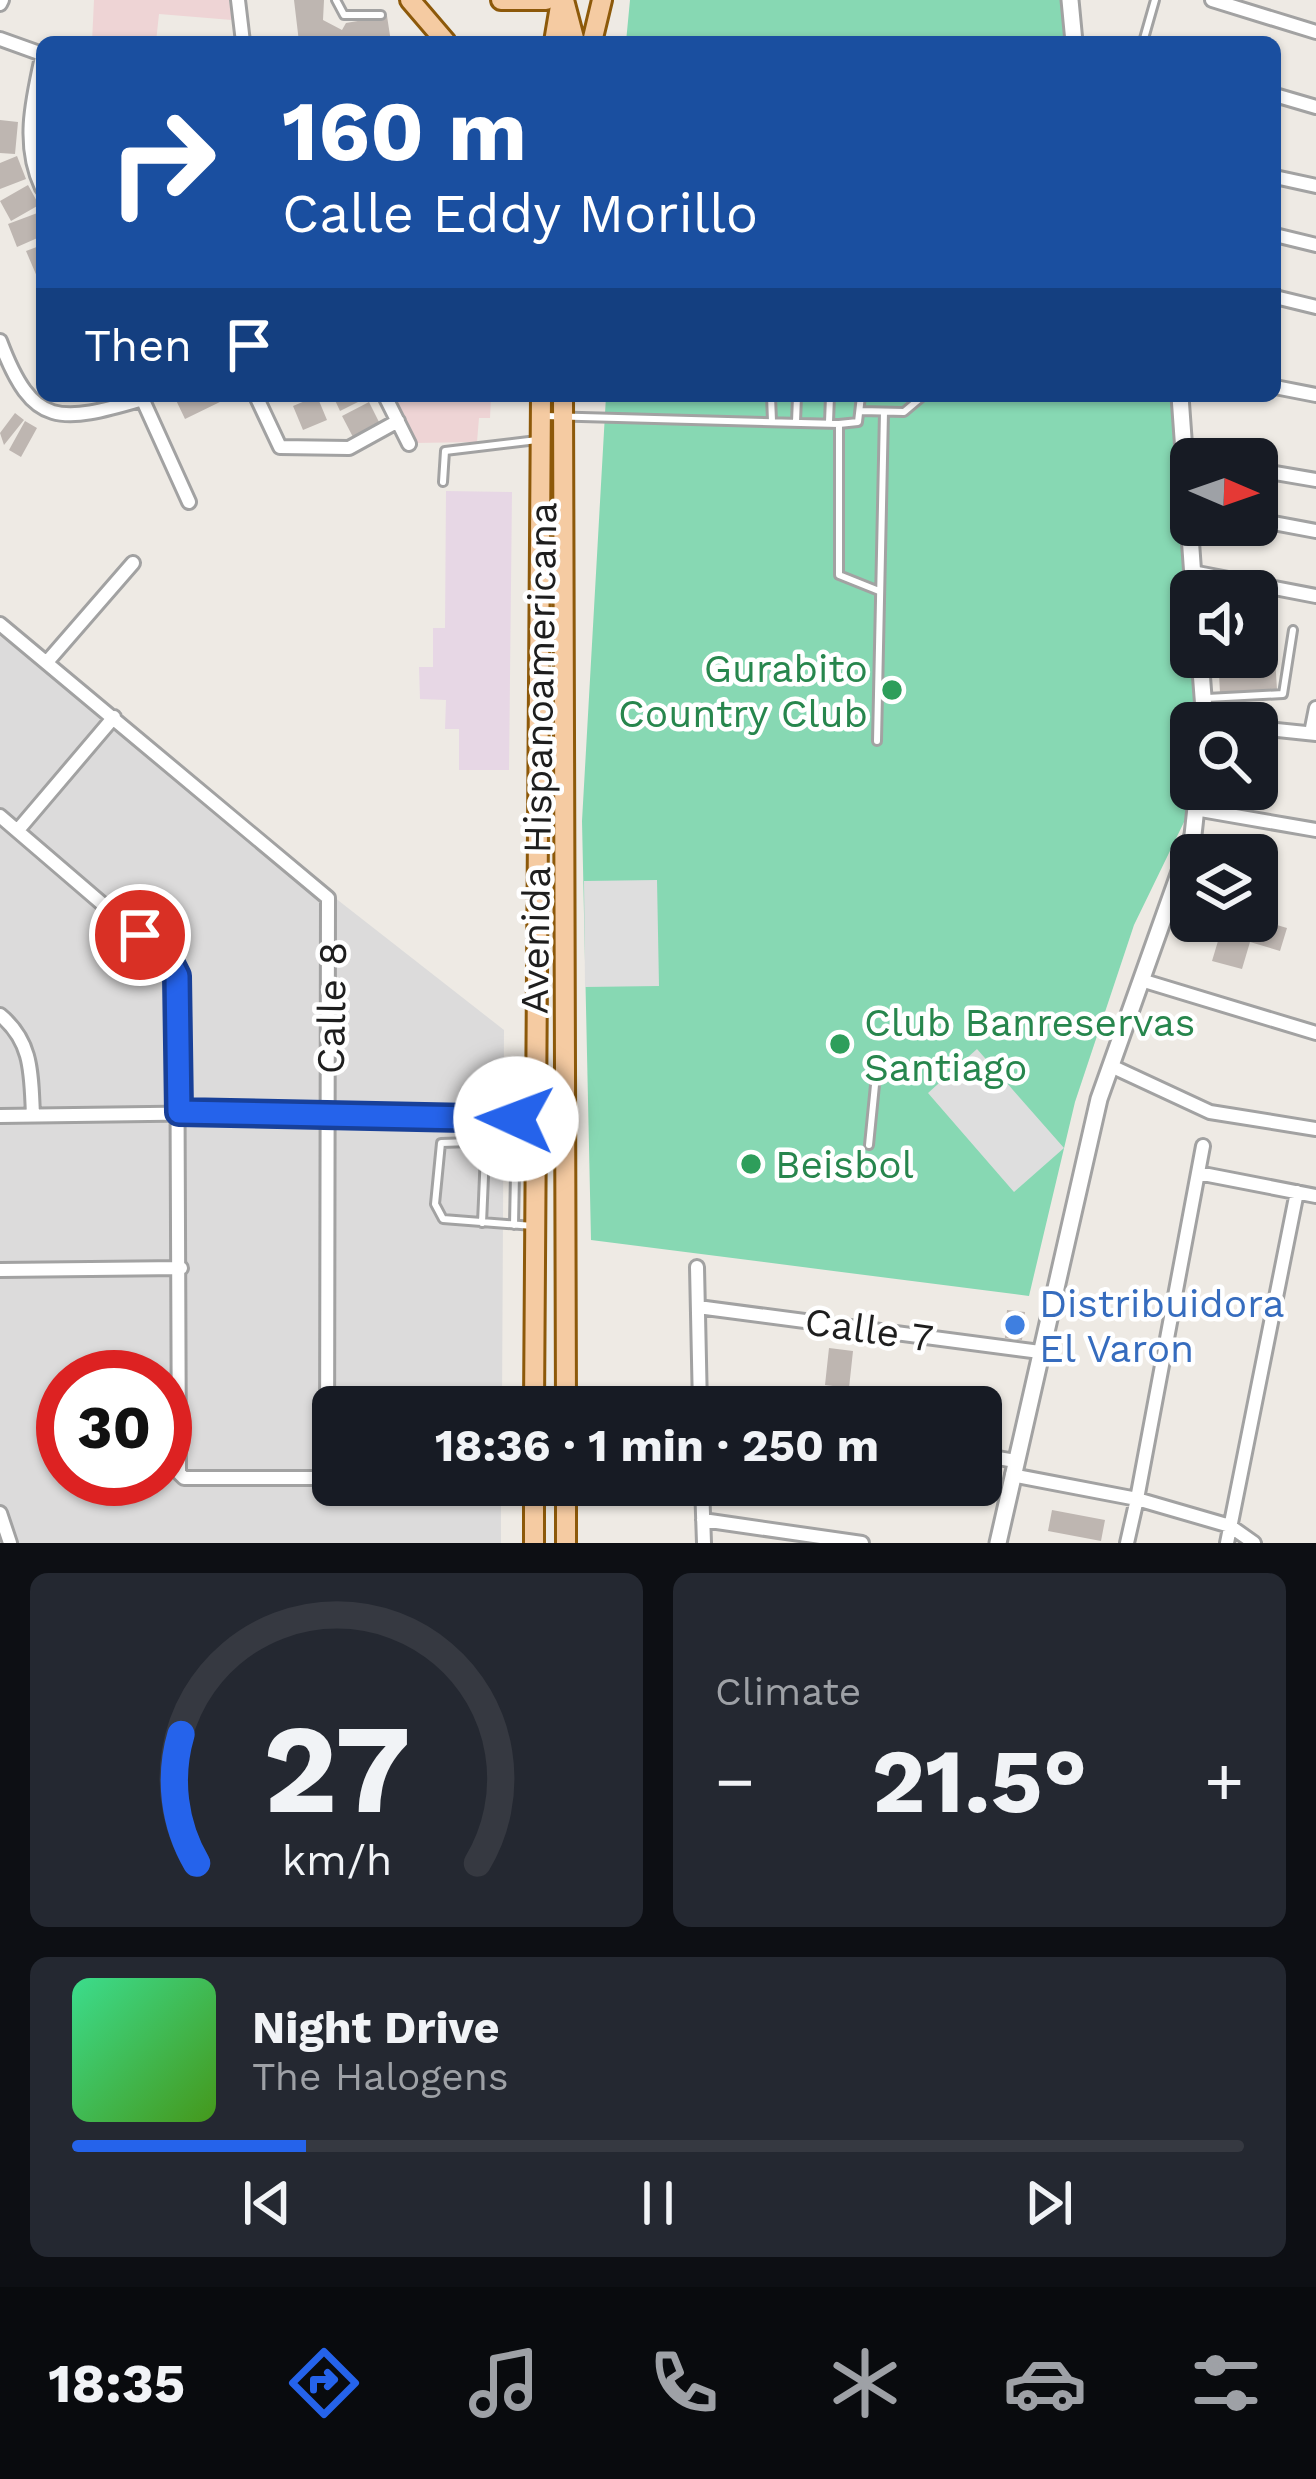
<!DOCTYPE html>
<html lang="en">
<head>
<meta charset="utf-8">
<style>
	:root { --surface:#171b24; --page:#242831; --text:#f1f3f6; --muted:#9ea1a6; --line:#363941; --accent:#2563eb }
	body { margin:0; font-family:"Work Sans",sans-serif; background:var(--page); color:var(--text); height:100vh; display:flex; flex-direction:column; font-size:45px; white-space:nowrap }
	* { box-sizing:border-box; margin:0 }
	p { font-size:39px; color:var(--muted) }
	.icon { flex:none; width:66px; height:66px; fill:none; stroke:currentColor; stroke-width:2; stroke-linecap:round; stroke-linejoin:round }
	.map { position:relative; height:1543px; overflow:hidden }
	.details { display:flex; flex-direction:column; gap:30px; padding:30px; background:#0d0f14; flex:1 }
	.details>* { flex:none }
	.guide { position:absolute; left:36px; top:36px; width:1245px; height:366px; border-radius:18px; box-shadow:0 3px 9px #0004; background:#1a4fa0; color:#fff; overflow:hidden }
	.needle { width:78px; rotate:92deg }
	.controls { position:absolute; left:1170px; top:438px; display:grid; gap:24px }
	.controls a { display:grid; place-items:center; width:108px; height:108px; border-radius:18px; background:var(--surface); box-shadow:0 3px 9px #0004; font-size:60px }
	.speed { position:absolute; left:36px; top:1350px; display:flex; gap:24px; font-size:60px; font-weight:700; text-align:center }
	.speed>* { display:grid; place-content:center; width:156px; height:156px; border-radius:50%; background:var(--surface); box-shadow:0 3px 9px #0004; line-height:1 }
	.speed .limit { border:18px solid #d22; background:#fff; color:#111 }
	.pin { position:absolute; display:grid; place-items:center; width:102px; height:102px; color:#fff; margin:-51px; border:6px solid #fff; border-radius:50%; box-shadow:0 3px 12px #0007 }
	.me { position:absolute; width:132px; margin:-66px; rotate:272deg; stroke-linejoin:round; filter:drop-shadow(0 0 9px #0008) }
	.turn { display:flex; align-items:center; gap:42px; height:252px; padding:0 48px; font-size:54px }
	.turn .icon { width:156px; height:156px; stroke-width:2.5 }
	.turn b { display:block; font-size:84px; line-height:102px }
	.then { display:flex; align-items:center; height:114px; padding:0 48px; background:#0003; gap:24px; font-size:45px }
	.big { font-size:90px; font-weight:700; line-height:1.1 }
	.details .widget { flex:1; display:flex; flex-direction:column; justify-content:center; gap:18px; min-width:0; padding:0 42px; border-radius:18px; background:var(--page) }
	.details .dial { align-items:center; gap:0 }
	.dial svg { height:312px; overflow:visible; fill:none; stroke:var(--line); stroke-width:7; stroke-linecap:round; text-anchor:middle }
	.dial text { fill:var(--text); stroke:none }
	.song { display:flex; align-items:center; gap:36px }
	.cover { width:144px; height:144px; border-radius:18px; background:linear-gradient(135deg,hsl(150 70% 55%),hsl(100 70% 35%)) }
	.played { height:12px; border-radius:6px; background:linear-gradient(90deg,var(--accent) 20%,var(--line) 20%) }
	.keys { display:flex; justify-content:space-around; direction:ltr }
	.heat { display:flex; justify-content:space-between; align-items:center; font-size:66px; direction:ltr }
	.details .tiles { flex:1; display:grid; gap:30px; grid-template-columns:1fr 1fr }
	.widget:last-child { grid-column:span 2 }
	.trip { position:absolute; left:312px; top:1386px; width:690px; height:120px; border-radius:18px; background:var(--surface); box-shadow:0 3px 9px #0004; font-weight:700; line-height:120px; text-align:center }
	.dock { display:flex; height:192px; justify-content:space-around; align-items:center; background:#090b0e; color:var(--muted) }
	.dock .icon { width:84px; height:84px }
	.dock .selected { color:var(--accent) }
	.dock b { font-size:54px; color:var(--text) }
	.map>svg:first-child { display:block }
	.residential { fill:#dcdbdb; fill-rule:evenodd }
	.commercial { fill:#eed4d5 }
	.industrial { fill:#e7d7e5 }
	.pitch { fill:#87d8b3 }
	.parking { fill:#dedede }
	.building { fill:#beb6b1 }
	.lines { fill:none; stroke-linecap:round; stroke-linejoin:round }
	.service-casing { stroke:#a2a2a2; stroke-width:12 }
	.minor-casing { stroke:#a2a2a2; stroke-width:18 }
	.tertiary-casing { stroke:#a2a2a2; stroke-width:21 }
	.primary-casing { stroke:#8d590a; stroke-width:24 }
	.service { stroke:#fff; stroke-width:6 }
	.minor { stroke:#fff; stroke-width:12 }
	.tertiary { stroke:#fff; stroke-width:15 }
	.primary { stroke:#f5cba2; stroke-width:18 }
	.route-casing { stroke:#184099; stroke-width:30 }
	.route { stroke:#2563eb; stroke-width:21 }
	.leisure-dot { fill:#2e9e5b; stroke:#fff; stroke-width:4.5 }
	.shop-dot { fill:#3f7fe0; stroke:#fff; stroke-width:4.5 }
	.labels { text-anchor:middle; stroke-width:9; stroke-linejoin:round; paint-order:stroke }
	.leisure-label { font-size:39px; fill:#27864d; stroke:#fff; text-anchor:start }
	.street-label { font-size:39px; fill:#1e1e1e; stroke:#fff }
	.shop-label { font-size:39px; fill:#366cbe; stroke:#fff; text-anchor:start }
</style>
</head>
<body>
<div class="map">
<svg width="1316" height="1543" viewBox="0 0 1316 1543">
	<rect width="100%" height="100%" fill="#eeeae4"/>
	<!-- residential -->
	<path class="residential" d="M 0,636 L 504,1030 L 502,1407 L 333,1407 L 333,1485 L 501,1485 L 501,1543 L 0,1543 ZM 63,1377 L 165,1377 L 165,1479 L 63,1479 Z"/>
	<!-- commercial -->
	<path class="commercial" d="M 94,0 L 229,0 L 232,20 L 159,14 L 156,42 L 92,42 Z
		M 391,396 L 491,396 L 490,418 L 479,418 L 477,442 L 415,443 Z"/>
	<!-- industrial -->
	<path class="industrial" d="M 446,491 L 512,492 L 509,770 L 459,770 L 459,729 L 445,729 L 446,700 L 420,699 L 419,667 L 433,667 L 433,628 L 445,628 Z"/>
	<!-- pitch -->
	<path class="pitch" d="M 630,0 L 1066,0 L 1069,42 L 626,42 Z
		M 606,396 L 1173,396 L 1197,723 L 1191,723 L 1185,820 L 1134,925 L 1075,1102 L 1029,1296 L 591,1240 L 582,821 Z"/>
	<!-- parking -->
	<path class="parking" d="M 657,880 L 659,986 L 585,987 L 584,881 Z
		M 977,1049 L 1064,1148 L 1014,1192 L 928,1093 Z"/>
	<!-- building -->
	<path class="building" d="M 294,0 L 324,0 L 323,20 L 342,30 L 346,23 L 387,16 L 391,42 L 299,42 Z
		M 0,120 L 18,122 L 15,154 L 0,153 Z
		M 17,156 L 26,179 L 0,189 L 0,163 Z
		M 28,185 L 39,205 L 11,221 L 0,201 Z
		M 40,212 L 42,236 L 17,247 L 8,224 Z
		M 42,245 L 42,277 L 38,279 L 26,251 Z
		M 174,396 L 219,396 L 222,401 L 185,419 Z
		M 317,396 L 327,420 L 303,430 L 293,406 Z
		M 333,396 L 370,396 L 340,411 Z
		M 369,402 L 380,424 L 353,437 L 342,416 Z
		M 15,413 L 24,420 L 4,445 L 0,433 Z
		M 25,421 L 37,428 L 21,457 L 9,450 Z
		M 1272,605 L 1277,690 L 1220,693 L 1218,657 L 1257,657 L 1257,606 Z
		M 1257,919 L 1287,928 L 1280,951 L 1250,942 L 1242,969 L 1212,961 L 1224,921 Z
		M 1007,1310 L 1025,1312 L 1022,1340 L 1005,1338 Z
		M 829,1348 L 853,1351 L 849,1388 L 825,1385 Z
		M 859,1485 L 885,1485 L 884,1496 L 858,1494 Z
		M 889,1485 L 913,1485 L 912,1496 L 888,1494 Z
		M 1052,1510 L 1105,1520 L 1101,1541 L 1048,1531 Z"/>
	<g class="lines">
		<!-- service casing -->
		<g class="service-casing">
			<path id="service" d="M 336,0 L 344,15 L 381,15
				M 1143,42 L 1155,0
				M 771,396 L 772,421
				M 861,411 L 904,412 L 923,396
				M 545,416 L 839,424 L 858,422 L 861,396
				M 796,422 L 797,396
				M 829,422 L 830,396
				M 839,424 L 839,575 L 879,591
				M 443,482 L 445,451 L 537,440
				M 1207,698 L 1283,694 L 1293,630
				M 877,741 L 884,412
				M 531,1140 L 441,1143 L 435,1204 L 443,1219 L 533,1226
				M 869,1145 L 875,1085
				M 482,1223 L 485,1153 L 515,1151
				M 514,1225 L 516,1121"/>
		</g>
		<!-- minor casing -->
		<g class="minor-casing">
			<path id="minor" d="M 238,0 L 243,42
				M 1212,0 L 1316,32
				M 0,4 L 2,0
				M 0,39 L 42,54
				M 42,57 C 32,102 22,146 42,188
				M 1275,95 L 1316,107
				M 1275,177 L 1316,186
				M 1275,235 L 1316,245
				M 1275,297 L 1316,307
				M 0,341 C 33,429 60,423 143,399
				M 1275,387 L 1316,395
				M 141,396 L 189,502
				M 256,396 L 280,447 L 349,448 L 398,421
				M 385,396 L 409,444
				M 1257,470 L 1316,480
				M 1257,520 L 1316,531
				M 1192,572 L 1316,596
				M 0,624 L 328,898 L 327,1468 L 320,1478 L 184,1478 L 179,1473 L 177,976 L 170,962 L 0,816
				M 47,662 L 133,563
				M 1257,728 L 1316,734
				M 1311,733 L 1316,708
				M 1195,809 L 1316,830
				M 18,830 L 114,717
				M 1141,980 L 1316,1033
				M 0,1015 C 33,1042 31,1075 33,1115
				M 1111,1066 L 1210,1112 L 1316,1129
				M 0,1116 L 223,1113 L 566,1120
				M 1203,1146 L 1137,1499 L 1230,1526 L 1254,1543
				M 1198,1173 L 1316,1196
				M 697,1267 L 700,1407
				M 0,1270 L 181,1268
				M 698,1307 L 1040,1352
				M 981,1455 L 1015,1461
				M 1012,1475 L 1137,1499 L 1127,1543
				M 702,1485 L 704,1543
				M 0,1513 L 10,1543
				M 703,1520 L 862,1543
				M 1227,1543 L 1297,1192"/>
		</g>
		<!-- tertiary casing -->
		<g class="tertiary-casing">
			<path id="tertiary" d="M 1070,0 L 1074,42
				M 1180,396 L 1194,591
				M 1200,657 L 1205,723
				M 998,1543 L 1099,1099 L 1193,835 L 1198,789"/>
		</g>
		<!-- primary casing -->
		<g class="primary-casing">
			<path id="primary" d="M 410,0 L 446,42
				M 501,0 L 546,0
				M 564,0 L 575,42
				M 554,42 L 561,0
				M 592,42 L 602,0
				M 563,396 L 566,1407
				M 534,1407 L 541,396
				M 566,1485 L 566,1543
				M 534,1543 L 534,1485"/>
		</g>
		<!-- service -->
		<use href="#service" class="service"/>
		<!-- minor -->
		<use href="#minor" class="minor"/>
		<!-- tertiary -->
		<use href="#tertiary" class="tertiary"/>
		<!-- primary -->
		<use href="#primary" class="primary"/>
	</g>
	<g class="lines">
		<!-- route casing -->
		<g class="route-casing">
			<path id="route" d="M 140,935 L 170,962 L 177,976 L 179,1112 L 516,1119"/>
		</g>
		<!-- route -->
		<use href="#route" class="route"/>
	</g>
	<!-- markers -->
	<g class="leisure-dot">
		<circle cx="892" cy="690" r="12"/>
		<circle cx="840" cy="1044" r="12"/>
		<circle cx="751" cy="1164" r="12"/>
	</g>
	<circle class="shop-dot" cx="1015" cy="1325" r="12"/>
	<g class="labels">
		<!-- leisure labels -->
		<g class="leisure-label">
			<text x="868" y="682" text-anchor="end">Gurabito<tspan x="868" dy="45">Country Club</tspan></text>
			<text x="864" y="1036">Club Banreservas<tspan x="864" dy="45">Santiago</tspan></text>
			<text x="775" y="1178">Beisbol</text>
		</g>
		<!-- street labels -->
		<g class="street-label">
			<text transform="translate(538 758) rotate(-89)" y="14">Avenida Hispanoamericana</text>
			<text transform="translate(331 1008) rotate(-89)" y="14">Calle 8</text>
			<text transform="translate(869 1329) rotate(8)" y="14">Calle 7</text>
		</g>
		<!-- shop labels -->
		<g class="shop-label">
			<text x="1039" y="1317">Distribuidora<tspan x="1039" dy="45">El Varon</tspan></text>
		</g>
	</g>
</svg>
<div class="controls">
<a><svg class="needle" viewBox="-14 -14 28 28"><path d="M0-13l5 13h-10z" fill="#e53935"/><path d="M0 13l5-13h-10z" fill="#9ea1a6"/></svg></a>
<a><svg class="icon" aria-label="sound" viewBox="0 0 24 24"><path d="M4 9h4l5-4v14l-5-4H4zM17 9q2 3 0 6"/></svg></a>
<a><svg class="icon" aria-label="search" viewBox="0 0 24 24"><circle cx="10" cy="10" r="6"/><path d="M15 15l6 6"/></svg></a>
<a><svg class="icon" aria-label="layers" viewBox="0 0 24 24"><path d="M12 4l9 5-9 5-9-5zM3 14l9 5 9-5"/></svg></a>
</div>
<div class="speed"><div class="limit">30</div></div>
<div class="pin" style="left:140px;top:935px;background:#d93025"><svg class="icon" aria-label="arrive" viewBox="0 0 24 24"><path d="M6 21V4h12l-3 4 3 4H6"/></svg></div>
<svg class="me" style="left:516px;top:1119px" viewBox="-20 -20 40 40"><circle r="19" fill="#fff"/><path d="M0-13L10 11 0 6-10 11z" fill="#2563eb"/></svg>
<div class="trip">18:36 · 1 min · 250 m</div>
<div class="guide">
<div class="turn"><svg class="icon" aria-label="right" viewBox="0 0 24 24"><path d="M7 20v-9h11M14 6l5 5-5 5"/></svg><div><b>160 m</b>Calle Eddy Morillo</div></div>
<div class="then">Then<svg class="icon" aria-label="arrive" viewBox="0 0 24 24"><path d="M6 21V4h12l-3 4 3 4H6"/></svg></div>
</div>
</div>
<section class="details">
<div class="tiles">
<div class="widget dial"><svg viewBox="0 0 100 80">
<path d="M14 69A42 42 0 1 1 86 69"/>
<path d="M14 69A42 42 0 0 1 10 36" stroke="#2563eb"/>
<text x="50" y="56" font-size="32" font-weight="700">27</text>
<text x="50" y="72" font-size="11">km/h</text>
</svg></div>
<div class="widget"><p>Climate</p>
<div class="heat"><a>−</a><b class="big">21.5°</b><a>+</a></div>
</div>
<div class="widget">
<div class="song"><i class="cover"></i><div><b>Night Drive</b><p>The Halogens</p></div></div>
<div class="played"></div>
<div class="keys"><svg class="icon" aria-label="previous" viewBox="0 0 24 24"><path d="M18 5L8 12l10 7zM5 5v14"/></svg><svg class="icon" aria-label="pause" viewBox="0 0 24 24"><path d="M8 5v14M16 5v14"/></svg><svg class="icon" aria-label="next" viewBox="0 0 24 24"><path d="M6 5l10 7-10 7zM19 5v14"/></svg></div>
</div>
</div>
</section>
<nav class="dock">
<b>18:35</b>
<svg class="icon selected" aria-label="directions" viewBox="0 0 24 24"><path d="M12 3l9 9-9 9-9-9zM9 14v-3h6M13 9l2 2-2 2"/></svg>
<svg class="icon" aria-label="music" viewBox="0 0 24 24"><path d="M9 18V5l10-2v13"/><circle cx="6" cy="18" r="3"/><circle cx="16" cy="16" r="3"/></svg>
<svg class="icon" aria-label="phone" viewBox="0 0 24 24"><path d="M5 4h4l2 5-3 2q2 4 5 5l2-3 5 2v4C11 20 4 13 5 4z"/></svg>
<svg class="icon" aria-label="climate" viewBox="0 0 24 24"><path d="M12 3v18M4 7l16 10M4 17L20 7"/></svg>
<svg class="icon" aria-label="car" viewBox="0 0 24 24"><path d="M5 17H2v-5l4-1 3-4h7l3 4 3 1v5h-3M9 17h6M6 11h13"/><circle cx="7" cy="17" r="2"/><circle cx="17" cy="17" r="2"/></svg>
<svg class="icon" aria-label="filters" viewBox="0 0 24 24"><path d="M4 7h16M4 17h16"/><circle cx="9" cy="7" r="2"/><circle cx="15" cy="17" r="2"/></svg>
</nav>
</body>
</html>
